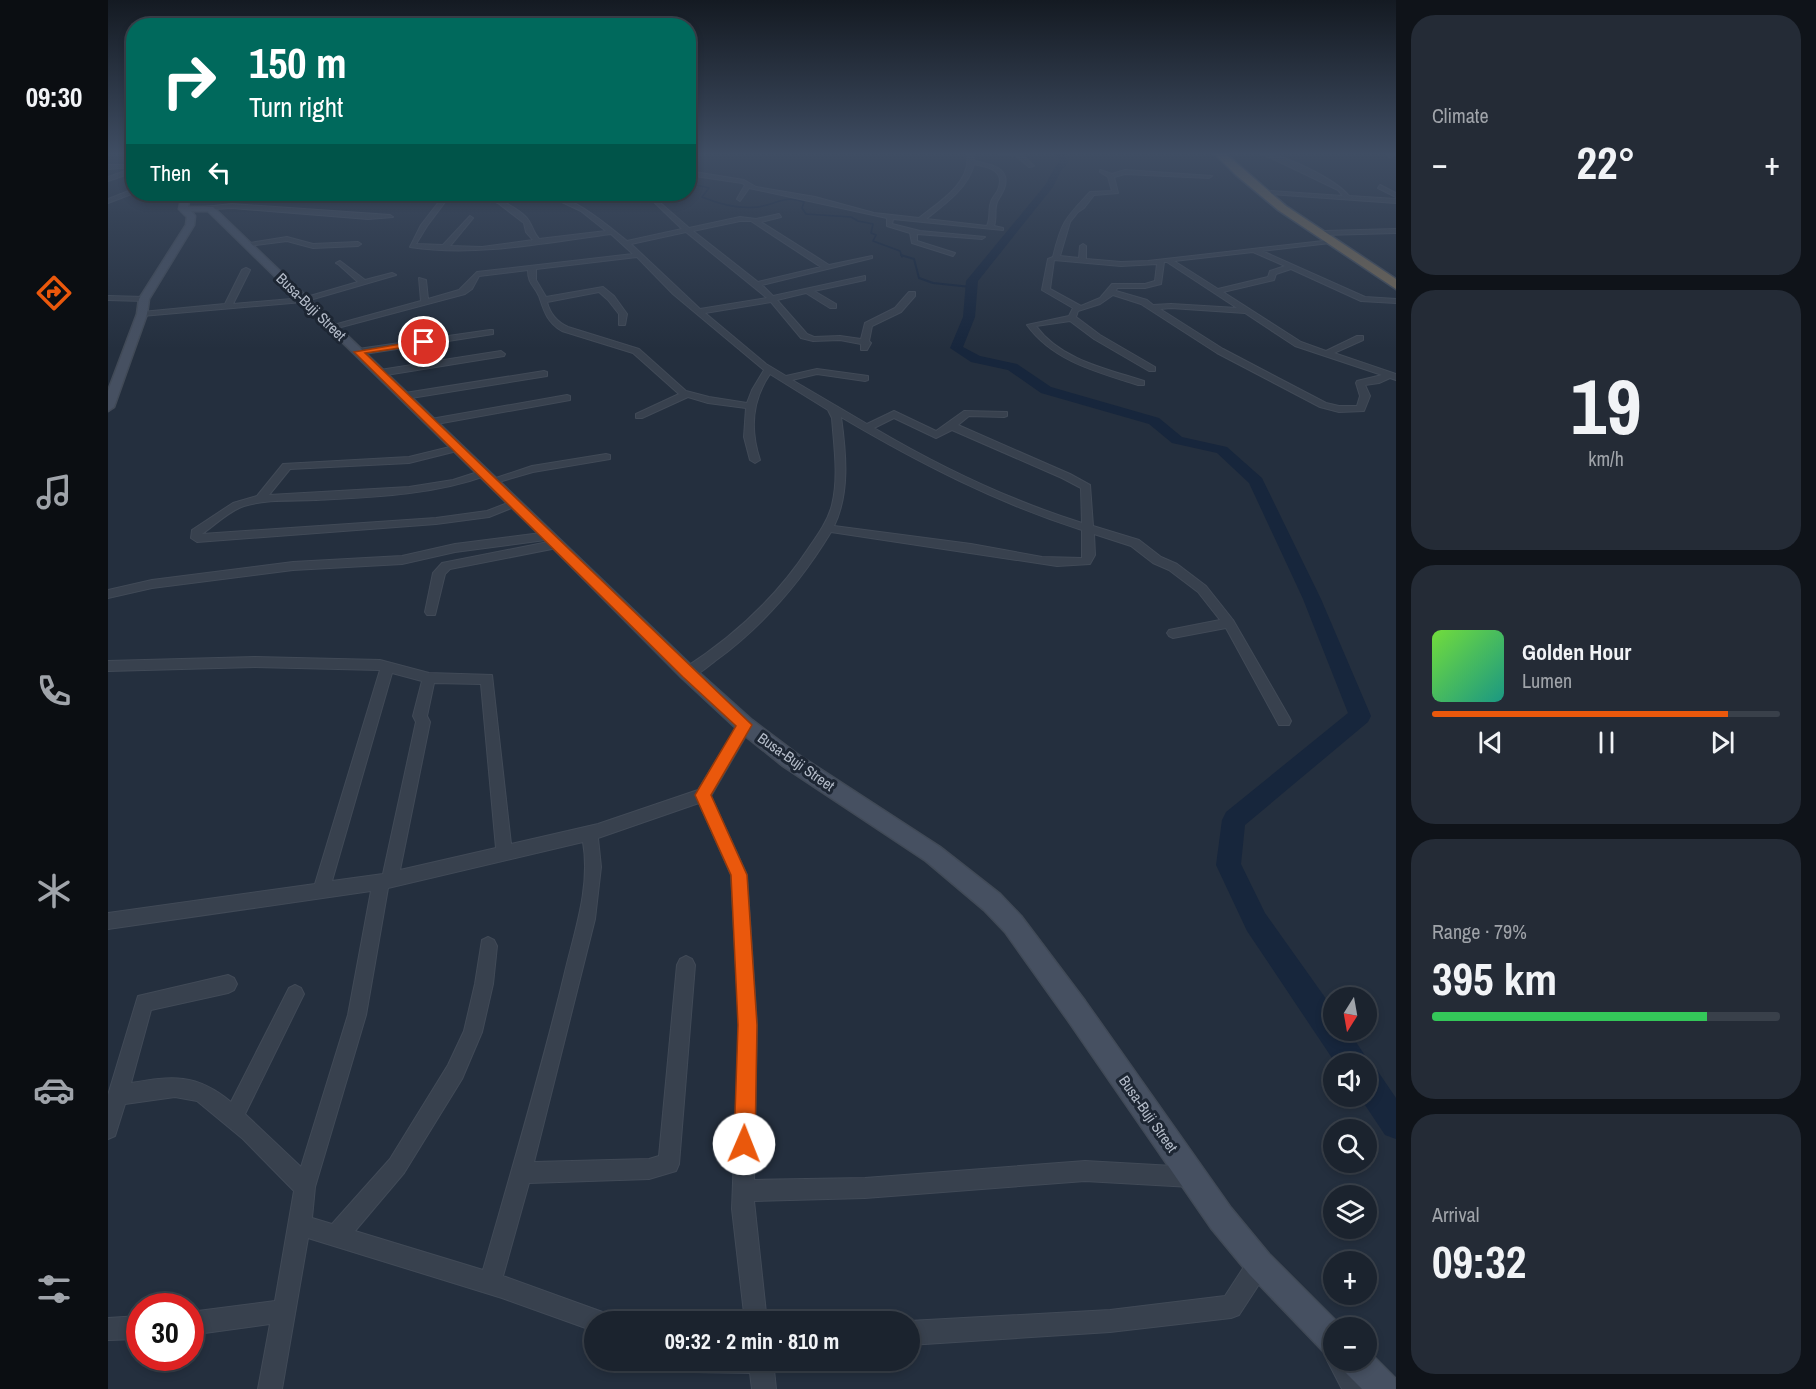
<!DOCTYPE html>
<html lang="en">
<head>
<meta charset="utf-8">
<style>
	:root { --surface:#1b232e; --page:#242b36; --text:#f1f3f6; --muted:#a0a4aa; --line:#39404a; --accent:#ea580c }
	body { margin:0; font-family:"Archivo Narrow",sans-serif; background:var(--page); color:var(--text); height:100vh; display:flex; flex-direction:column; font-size:22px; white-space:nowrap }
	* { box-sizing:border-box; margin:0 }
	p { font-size:20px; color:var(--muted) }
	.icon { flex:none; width:33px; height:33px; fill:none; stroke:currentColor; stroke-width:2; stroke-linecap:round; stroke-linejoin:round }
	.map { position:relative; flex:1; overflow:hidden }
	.details { display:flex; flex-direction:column; gap:15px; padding:15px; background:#0f1319; width:420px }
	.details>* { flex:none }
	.top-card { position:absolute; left:18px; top:18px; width:570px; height:183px; border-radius:24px; box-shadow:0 3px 9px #0003,0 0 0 2px var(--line); background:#00695c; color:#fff; overflow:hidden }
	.needle { width:39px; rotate:191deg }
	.tools { position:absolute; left:1215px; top:987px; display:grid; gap:12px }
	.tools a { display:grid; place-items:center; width:54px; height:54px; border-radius:50%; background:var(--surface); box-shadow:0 3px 9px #0003,0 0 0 2px var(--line); font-size:30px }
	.speed { position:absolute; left:18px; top:1293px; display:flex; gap:12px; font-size:30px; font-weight:700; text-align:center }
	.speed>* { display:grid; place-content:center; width:78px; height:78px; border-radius:50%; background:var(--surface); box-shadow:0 3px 9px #0003,0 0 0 2px var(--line); line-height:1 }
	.speed .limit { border:9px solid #d22; background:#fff; color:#111 }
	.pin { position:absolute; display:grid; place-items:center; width:51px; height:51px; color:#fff; margin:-26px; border:3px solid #fff; border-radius:50%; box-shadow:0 2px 6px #0007 }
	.me { position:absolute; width:66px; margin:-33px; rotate:1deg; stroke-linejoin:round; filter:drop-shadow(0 0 4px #0008) }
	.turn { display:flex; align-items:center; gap:21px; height:126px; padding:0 24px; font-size:27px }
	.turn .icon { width:78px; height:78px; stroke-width:2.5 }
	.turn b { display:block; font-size:42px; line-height:51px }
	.then { display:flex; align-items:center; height:57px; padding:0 24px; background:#0003; gap:12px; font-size:22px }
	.big { font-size:45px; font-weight:700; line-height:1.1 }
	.details .widget { flex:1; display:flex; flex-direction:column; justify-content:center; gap:9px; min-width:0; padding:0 21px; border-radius:24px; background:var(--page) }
	.details .dial { align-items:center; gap:0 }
	.dial b { font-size:78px; line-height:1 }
	.song { display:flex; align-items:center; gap:18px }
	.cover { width:72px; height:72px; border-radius:9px; background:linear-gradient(135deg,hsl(100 70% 55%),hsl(170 70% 35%)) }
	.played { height:6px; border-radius:3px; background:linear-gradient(90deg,var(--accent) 85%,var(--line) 85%) }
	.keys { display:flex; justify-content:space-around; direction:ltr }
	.heat { display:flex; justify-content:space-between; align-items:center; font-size:33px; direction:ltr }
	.charge { height:9px; border-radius:4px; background:linear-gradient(90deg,#34c759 79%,var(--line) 0) }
	.trip { position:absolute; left:476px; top:1311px; width:336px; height:60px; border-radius:30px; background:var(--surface); box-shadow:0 3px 9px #0003,0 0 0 2px var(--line); font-weight:700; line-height:60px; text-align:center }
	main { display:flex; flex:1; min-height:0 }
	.tab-bar { display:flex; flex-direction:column; width:108px; justify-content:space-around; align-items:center; background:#0b0e12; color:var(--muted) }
	.tab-bar .icon { width:42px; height:42px }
	.tab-bar .selected { color:var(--accent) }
	.tab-bar b { font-size:27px; color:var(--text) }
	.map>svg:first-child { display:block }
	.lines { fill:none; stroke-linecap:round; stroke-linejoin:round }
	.stream-far1 { stroke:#17263c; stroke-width:1.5 }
	.stream { stroke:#17263c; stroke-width:2 }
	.river { fill:#17263c; fill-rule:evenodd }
	.street-casing { stroke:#414a57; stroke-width:2 }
	.secondary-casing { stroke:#414a57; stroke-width:3 }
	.highway-casing { stroke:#434c59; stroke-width:3 }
	.street { fill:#38414e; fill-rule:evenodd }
	.secondary { fill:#465061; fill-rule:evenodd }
	.highway { fill:#746855; fill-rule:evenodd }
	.route { fill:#ea580c; stroke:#983908; stroke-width:1.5 }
	.labels { text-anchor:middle; stroke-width:6; stroke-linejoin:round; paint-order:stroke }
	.street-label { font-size:15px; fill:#b4bcc9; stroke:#1d2633 }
</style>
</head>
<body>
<main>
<nav class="tab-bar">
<b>09:30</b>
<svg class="icon selected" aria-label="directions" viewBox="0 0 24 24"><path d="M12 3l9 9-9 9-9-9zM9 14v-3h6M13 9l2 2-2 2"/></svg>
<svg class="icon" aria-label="music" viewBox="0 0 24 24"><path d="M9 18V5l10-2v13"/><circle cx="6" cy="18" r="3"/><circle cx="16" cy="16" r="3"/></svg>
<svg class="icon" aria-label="phone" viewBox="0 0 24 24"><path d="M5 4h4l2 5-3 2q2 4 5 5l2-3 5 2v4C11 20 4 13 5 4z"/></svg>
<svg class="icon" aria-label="climate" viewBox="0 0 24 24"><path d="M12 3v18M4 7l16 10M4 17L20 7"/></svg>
<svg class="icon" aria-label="car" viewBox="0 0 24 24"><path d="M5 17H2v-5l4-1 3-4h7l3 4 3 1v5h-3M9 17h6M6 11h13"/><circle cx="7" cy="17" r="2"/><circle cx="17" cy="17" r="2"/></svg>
<svg class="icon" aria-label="filters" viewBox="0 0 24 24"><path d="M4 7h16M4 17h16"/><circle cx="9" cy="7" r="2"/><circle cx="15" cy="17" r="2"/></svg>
</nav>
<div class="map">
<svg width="1288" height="1389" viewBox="0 0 1288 1389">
	<rect width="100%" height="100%" fill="#242f3e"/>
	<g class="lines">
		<!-- stream-far1 -->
		<path class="stream-far1" d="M 580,183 L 601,188 L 594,197 C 611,204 632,209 650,207 C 666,205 679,194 696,202 L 694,208 L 698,214 L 743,217 L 750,221 L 765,224 L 763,233 L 768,235 L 765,241 L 792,251 L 794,257"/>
		<!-- stream -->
		<path class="stream" d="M 793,255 L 806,259 L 811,278 L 825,283 L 863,287"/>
		<!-- river -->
		<path class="river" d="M 948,154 L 956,154 L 961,162 L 953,171 L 945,187 L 870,281 L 867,317 L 855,347 L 872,356 L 909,364 L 943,387 L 1051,418 L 1074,437 L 1119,447 L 1154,478 L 1213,599 L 1263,716 L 1260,722 L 1137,825 L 1133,864 L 1157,913 L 1226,1010 L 1226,1030 L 1240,1030 L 1256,1054 L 1260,1067 L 1269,1070 L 1288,1098 L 1288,1139 L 1277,1135 L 1251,1096 L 1258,1096 L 1258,1064 L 1228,1064 L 1139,931 L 1108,865 L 1114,820 L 1118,812 L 1240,713 L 1195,599 L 1141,483 L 1109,453 L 1064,443 L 1041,424 L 933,393 L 900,370 L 863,362 L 842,348 L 855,317 L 858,281 L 938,184 L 945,170 L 952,162 Z"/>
		<!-- street casing -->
		<g class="street-casing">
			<path id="street" d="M 859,154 L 865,154 L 866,161 C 881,164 904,167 896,189 C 894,194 891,198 889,202 C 886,210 889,217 886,226 L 895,228 L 895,230 L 785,219 L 784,224 L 812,231 L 877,237 L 874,239 L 809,234 L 809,241 L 847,253 L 845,256 L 804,243 L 802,233 L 779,226 L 779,218 L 641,188 L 632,201 L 629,199 L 637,185 L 634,183 L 580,175 L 580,171 L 636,180 L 648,187 L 707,197 L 766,213 L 811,218 C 830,203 864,183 859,154 ZM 866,164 C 881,167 898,170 890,190 C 888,194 884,198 883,202 C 880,210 883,217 879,226 L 818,219 C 837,204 860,188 866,164 Z
				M 891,154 L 913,154 L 926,166 L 921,167 L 908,156 Z
				M 1155,154 C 1177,154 1228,180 1241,196 L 1288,199 L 1288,203 L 1161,194 L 1163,191 L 1235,196 L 1230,190 Z
				M 1279,154 L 1285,154 L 1286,156 L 1281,157 Z
				M 0,165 L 23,165 L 26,167 L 0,169 Z
				M 26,168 L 26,172 L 0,181 L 0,177 Z
				M 992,170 L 1004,174 L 1017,170 L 1104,176 L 1101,178 L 1017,174 L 1006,177 L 1010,193 L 986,195 L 976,208 L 970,212 L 962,222 L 952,256 L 971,258 L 972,246 L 975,244 L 978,246 L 978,259 L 1013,262 L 1040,261 L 1224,240 L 1222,243 L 1154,251 L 1257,297 L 1288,299 L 1288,303 L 1253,301 L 1183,269 L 1168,274 L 1166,280 L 1115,292 L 1193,342 L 1218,351 L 1249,336 L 1255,336 L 1255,340 L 1226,353 L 1288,374 L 1288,380 L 1282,378 L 1271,383 L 1257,385 L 1262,396 L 1256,411 L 1231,412 L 1212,407 L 1109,353 L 1033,304 L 1005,295 L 992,304 L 970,311 L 968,317 L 992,335 L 1047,367 L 1047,371 L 1041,371 L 986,339 L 962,321 L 928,326 C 953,360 999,369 1036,381 L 1036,385 L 1030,385 C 989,372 945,361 919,325 L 961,316 L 965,308 L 934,290 L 940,259 L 945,257 C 954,220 958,218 982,192 L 1004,191 L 1000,177 L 992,172 ZM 1145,252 L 1177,266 L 1162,271 L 1160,277 L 1110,289 L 1066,261 ZM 946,260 L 1013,266 L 1049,264 L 1047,281 L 1037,284 L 1004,284 L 992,298 L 973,306 L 942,289 ZM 1056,262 L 1059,262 L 1129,308 L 1063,304 L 1045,305 L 1039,300 L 1008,291 L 1009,288 L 1037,288 L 1053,284 ZM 1063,308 L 1137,313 L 1187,346 L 1274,375 L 1249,381 L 1248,383 L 1252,396 L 1249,406 L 1231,406 L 1218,403 L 1115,349 L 1052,309 Z
				M 1272,185 L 1288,193 L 1288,197 L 1270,188 Z
				M 26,189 L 26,193 L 0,203 L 0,199 Z
				M 337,194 L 343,194 L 319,226 L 308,244 L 335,245 L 362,216 L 365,218 L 342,246 L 374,247 L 425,240 L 418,232 L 416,223 L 390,203 L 370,194 C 384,194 417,211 422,223 C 426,230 426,233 431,239 L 498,231 L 473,211 L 437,194 C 463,194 499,225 519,241 L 574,229 L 544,200 L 535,194 L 542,194 L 581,228 L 632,217 L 648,219 L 671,214 L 673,217 L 653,222 L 721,265 L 764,256 L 764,258 L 654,285 L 665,296 L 757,276 L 757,280 L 706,291 L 728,304 L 728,308 L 722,308 L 698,293 L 669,300 L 699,334 L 706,337 L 732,336 L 753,339 L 757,323 L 787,308 L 801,292 L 807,292 L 807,296 L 793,312 L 764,326 L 761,341 L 763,343 L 759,350 L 753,350 L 753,344 L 732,340 L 705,341 L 693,338 L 663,302 L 597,313 L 658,364 L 678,376 L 709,369 L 760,376 L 760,380 L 757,381 L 709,374 L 684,380 L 759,424 L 786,411 L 828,431 L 856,411 L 899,412 L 899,416 L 896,417 L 861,416 L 850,425 L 962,474 L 982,485 L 985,526 L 1031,540 L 1053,557 L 1069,564 L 1098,586 L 1125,620 L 1181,717 L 1183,721 L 1181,725 L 1171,725 L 1118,628 L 1065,638 L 1061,636 L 1059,633 L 1061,630 L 1112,620 L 1090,592 L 1061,570 L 1045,563 L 1023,546 L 986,534 L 987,555 L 982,564 L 949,566 L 723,532 C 692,583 655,626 607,661 C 599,667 586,680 575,677 L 573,673 L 575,669 C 625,637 667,599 700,549 C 709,536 720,521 724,505 C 731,477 726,446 724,418 L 720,410 L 662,374 C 644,400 642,430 652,460 L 647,463 L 642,460 L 636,437 L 638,408 L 600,403 L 580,397 L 534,418 L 528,418 L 528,414 L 571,394 L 525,353 L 454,331 C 439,322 436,311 431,296 C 426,285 420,284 420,270 L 371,276 L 364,289 L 357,294 L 222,330 L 222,326 L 313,301 L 311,278 L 318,280 L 320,299 L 351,290 L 369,272 L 525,254 L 503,234 C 436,243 367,257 302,247 L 313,225 ZM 632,221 L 643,221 L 713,267 L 650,282 L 585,231 ZM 578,232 L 659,298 L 592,309 L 523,244 ZM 529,257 L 565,294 L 656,370 L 644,390 L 639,403 L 601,397 L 578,391 L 531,349 L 460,327 C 449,322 442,314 439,302 L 491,292 L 500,300 L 511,314 L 511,325 L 517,325 L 519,314 L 506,296 L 495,287 L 438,297 L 428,280 L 428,269 ZM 733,417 C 811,463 889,503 974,530 L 974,558 L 934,557 L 863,544 L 726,526 C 742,493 738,453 733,417 ZM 786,418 L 828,438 L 844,430 L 954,478 L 973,488 L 974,523 C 901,500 832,467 766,428 Z
				M 124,204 L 282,215 L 285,217 L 260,219 L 124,208 L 90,210 L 87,208 Z
				M 1288,229 L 1288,233 L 1217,235 L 1214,233 L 1217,231 Z
				M 179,237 L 205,244 L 250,242 L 253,244 L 250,246 L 205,248 L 179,241 L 139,246 L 136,244 Z
				M 232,261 L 257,280 L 284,273 L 288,275 L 195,302 L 34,316 L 30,314 L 34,312 L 117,304 L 134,270 L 138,268 L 142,270 L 125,304 L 195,298 L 250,282 L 230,264 L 228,263 Z
				M 0,296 L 36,297 L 40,299 L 36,301 L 0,300 Z
				M 382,330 L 385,330 L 385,334 L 250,355 L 246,352 L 250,349 Z
				M 393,351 L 397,354 L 396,356 L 272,376 L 268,373 L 272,370 Z
				M 436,371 L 439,372 L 439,376 L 297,399 L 292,396 L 297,393 Z
				M 459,395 L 462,396 L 462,400 L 323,425 L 318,422 L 323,419 Z
				M 350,445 L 355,448 L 353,450 L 301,463 L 182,469 L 161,495 L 301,487 L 345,480 L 376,470 L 381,473 L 380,475 C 325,495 266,497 208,500 C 184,501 159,499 136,506 C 121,511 107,525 94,534 L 328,518 L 379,511 L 407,500 L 411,501 L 411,505 L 381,517 L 328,524 L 89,542 L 83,538 L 84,530 L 125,503 L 149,496 L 175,464 L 301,457 Z
				M 498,454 L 502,455 L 502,459 L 425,472 L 384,484 L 379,481 L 424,466 Z
				M 441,532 L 447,536 L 445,539 L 347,552 L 294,564 L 185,570 L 44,588 L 0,598 L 0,590 L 44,580 L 185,562 L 294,556 L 347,544 Z
				M 450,540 L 454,541 L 454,547 L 342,569 L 337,574 L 327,615 L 319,615 L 317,612 L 325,573 L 334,563 Z
				M 147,657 L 272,660 L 321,673 L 384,675 L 403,844 L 490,824 L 590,790 L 632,721 L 642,721 L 644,725 L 642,729 L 603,796 L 639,875 L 649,1025 L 646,1180 L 757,1178 L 977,1161 L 1083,1167 L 1090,1170 L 1093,1177 L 1090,1184 L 1083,1187 L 977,1181 L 757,1198 L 646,1201 L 659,1322 L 637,1322 L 624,1209 L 631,1025 L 623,875 L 591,803 L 490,838 L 493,867 L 487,919 L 426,1162 L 541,1159 L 551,1156 L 569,965 L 572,959 L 578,956 L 584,959 L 587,965 L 571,1164 L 568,1171 L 541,1179 L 421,1183 L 395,1276 L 500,1314 L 503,1322 L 486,1322 L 486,1331 L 394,1298 L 200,1238 L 174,1389 L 150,1389 L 162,1324 L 82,1335 L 82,1312 L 167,1301 L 186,1191 L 135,1139 L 89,1101 L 67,1097 L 17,1104 L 7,1136 L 0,1139 L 0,1095 L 30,996 L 120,975 L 126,978 L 129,984 L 126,990 L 120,993 L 43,1010 L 23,1083 C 64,1076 88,1073 123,1102 L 181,988 L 187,985 L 193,988 L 196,994 L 193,1000 L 137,1114 L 193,1167 L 240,1015 L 263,891 L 0,929 L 0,913 L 207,884 L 272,670 L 147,667 L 0,671 L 0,661 ZM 284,673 L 314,681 L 305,716 L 308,722 L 275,874 L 224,881 ZM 326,683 L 373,684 L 388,848 L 292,870 L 322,722 L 319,716 ZM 475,842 C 483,887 466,933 456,976 C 432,1075 403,1172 375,1270 L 247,1231 L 296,1173 L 354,1079 L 374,1032 L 385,984 L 389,946 L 386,940 L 380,937 L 374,940 L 367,984 L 356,1031 L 340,1065 L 282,1159 L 224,1224 L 204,1218 L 207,1187 L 258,1015 L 280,888 Z
				M 1151,1253 L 1159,1256 L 1162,1264 L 1159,1272 L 1131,1315 L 1123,1318 L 1002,1332 L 801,1345 L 801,1321 L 1002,1310 L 1117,1296 L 1143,1256 Z
				M 32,1316 L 32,1339 L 0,1340 L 0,1318 Z
				M 1226,1351 L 1226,1360 L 1244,1360 L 1259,1389 L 1234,1389 L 1219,1360 L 1223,1352 Z
				M 573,1360 L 665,1360 L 668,1389 L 644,1389 L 642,1373 L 585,1372 L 577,1368 Z"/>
		</g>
		<!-- secondary casing -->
		<g class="secondary-casing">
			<path id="secondary" d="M 74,194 L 82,194 L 80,207 L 105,207 L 586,668 L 644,720 L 689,754 L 832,847 L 892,894 L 913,916 L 977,1001 L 1123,1208 L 1161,1254 L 1235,1328 L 1226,1328 L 1226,1355 L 1215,1351 L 1141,1274 L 1103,1228 L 959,1019 L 897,932 L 876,910 L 818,861 L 675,766 L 630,730 L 574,678 L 436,539 L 100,211 L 83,211 L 87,216 L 86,225 L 41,299 L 39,314 L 6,407 L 0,411 L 0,391 L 29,314 L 31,299 L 78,225 L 79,217 L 71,209 Z
				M 1258,1349 L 1287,1378 L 1288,1389 L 1254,1389 L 1236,1371 L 1232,1360 L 1258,1360 Z"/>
		</g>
		<!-- highway casing -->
		<g class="highway-casing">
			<path id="highway" d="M 1107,154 L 1118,154 L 1178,206 L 1288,279 L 1288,289 L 1170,210 L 1128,175 Z"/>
		</g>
		<!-- street -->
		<use href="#street" class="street"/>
		<!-- secondary -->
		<use href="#secondary" class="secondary"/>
		<!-- highway -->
		<use href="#highway" class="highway"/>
	</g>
	<!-- sky -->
	<linearGradient id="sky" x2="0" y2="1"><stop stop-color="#141a22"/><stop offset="0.44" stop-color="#3f4d63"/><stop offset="1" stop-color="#3f4d63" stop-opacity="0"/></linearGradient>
	<rect width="1288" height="349" fill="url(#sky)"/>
	<!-- route -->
	<path class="route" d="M 316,340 L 319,340 L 319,344 L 257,353 L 644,725 L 603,795 L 639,875 L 649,1025 L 647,1144 L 644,1151 L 636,1154 L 629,1151 L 626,1144 L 630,1025 L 623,875 L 587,795 L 628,726 L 575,677 L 246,352 Z"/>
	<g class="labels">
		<!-- street labels -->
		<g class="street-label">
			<text transform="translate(203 307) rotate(44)" y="5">Busa-Buji Street</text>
			<text transform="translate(688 762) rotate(35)" y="5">Busa-Buji Street</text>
			<text transform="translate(1040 1114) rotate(55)" y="5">Busa-Buji Street</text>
		</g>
	</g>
</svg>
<div class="tools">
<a><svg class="needle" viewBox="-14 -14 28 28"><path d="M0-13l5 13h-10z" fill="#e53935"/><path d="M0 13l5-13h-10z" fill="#a0a4aa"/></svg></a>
<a><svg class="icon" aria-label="sound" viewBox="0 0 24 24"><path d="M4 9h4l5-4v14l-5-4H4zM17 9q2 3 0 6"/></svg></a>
<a><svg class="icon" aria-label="search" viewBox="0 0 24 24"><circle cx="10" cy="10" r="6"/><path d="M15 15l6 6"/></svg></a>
<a><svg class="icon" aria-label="layers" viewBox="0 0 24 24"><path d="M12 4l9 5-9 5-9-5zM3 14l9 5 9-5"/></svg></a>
<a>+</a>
<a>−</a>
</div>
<div class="speed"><div class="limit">30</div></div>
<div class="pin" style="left:316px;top:342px;background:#d93025"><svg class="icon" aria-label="arrive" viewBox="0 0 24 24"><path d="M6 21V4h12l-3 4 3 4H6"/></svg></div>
<svg class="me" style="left:636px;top:1144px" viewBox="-20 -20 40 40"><circle r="19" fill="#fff"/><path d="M0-13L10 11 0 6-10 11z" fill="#ea580c"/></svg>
<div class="trip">09:32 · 2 min · 810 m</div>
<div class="top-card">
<div class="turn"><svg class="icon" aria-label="right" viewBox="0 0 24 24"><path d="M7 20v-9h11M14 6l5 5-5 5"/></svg><div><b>150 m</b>Turn right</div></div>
<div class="then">Then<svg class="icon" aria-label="left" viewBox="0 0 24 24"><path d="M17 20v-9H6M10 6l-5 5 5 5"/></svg></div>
</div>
</div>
<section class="details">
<div class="widget"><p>Climate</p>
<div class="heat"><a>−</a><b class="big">22°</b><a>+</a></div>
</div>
<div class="widget dial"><b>19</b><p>km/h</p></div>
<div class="widget">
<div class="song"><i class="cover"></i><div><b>Golden Hour</b><p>Lumen</p></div></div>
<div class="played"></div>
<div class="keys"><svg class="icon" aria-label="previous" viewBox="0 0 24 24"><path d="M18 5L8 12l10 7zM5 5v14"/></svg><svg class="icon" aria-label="pause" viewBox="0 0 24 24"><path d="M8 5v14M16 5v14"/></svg><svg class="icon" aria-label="next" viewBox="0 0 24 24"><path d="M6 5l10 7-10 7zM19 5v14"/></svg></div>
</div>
<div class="widget"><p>Range · 79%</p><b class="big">395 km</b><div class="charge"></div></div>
<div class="widget"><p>Arrival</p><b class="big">09:32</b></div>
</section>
</main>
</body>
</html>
